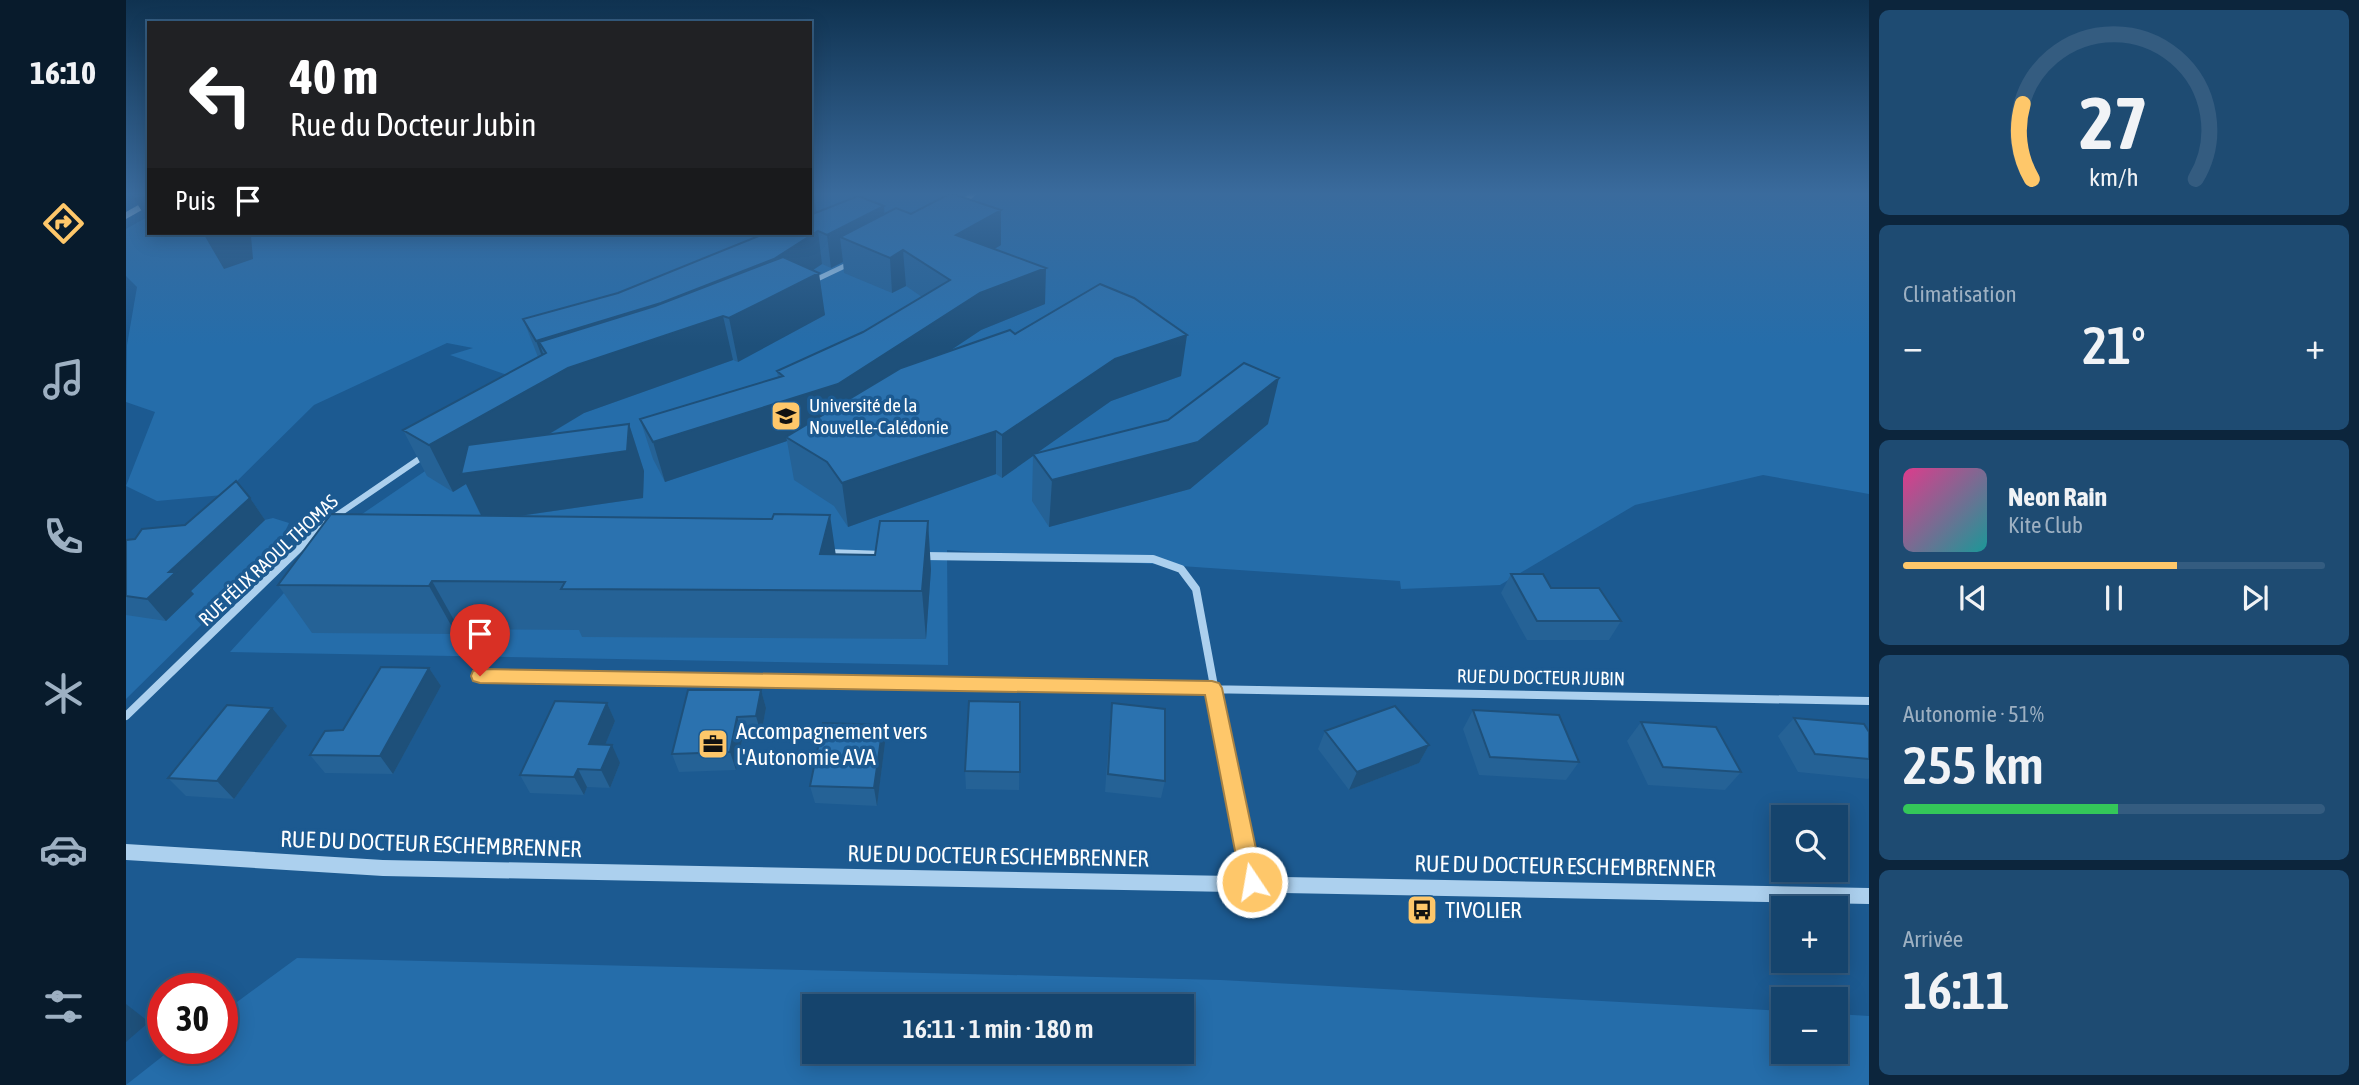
<!DOCTYPE html>
<html lang="fr">
<head>
<meta charset="utf-8">
<style>
	:root { --surface:#15446d; --page:#1e4b72; --text:#f1f3f6; --muted:#9db0c2; --line:#345c80; --accent:#fec76a }
	body { margin:0; font-family:"Asap Condensed",sans-serif; background:var(--page); color:var(--text); height:100vh; display:flex; flex-direction:column; font-size:26px; white-space:nowrap }
	* { box-sizing:border-box; margin:0 }
	p { font-size:23px; color:var(--muted) }
	.icon { flex:none; width:38px; height:38px; fill:none; stroke:currentColor; stroke-width:2; stroke-linecap:round; stroke-linejoin:round }
	.map { position:relative; flex:1; overflow:hidden }
	.side { display:flex; flex-direction:column; gap:10px; padding:10px; background:#0c253c; width:490px }
	.side>* { flex:none }
	.hud { position:absolute; left:21px; top:21px; width:665px; height:214px; border-radius:0px; box-shadow:0 4px 18px #0003,0 0 0 2px var(--line); background:#202124; color:#fff; overflow:hidden }
	.buttons { position:absolute; left:1645px; top:805px; display:grid; gap:14px }
	.buttons a { display:grid; place-items:center; width:77px; height:77px; border-radius:0px; background:var(--surface); box-shadow:0 4px 18px #0003,0 0 0 2px var(--line); font-size:35px }
	.speed { position:absolute; left:21px; top:973px; display:flex; gap:14px; font-size:35px; font-weight:700; text-align:center }
	.speed>* { display:grid; place-content:center; width:91px; height:91px; border-radius:50%; background:var(--surface); box-shadow:0 4px 18px #0003,0 0 0 2px var(--line); line-height:1 }
	.speed .limit { border:10px solid #d22; background:#fff; color:#111 }
	.pin { position:absolute; display:grid; place-items:center; width:60px; height:60px; color:#fff; margin:-72px -30px; border-radius:50% 50% 50% 0; rotate:-45deg; box-shadow:0 0 7px #0007 }
	.pin .icon { rotate:45deg }
	.me { position:absolute; width:77px; margin:-38px; rotate:348deg; stroke-linejoin:round; filter:drop-shadow(0 0 5px #0008) }
	.turn { display:flex; align-items:center; gap:24px; height:147px; padding:0 28px; font-size:32px }
	.turn .icon { width:91px; height:91px; stroke-width:2.5 }
	.turn b { display:block; font-size:49px; line-height:60px }
	.then { display:flex; align-items:center; height:66px; padding:0 28px; background:#0003; gap:14px; font-size:26px }
	.big { font-size:52px; font-weight:600; line-height:1.1 }
	.side .tile { flex:1; display:flex; flex-direction:column; justify-content:center; gap:10px; min-width:0; padding:0 24px; border-radius:10px; background:var(--page) }
	.side .dial { align-items:center; gap:0 }
	.dial svg { height:182px; overflow:visible; fill:none; stroke:var(--line); stroke-width:7; stroke-linecap:round; text-anchor:middle }
	.dial text { fill:var(--text); stroke:none }
	.song { display:flex; align-items:center; gap:21px }
	.cover { width:84px; height:84px; border-radius:10px; background:linear-gradient(135deg,hsl(330 70% 55%),hsl(180 70% 35%)) }
	.played { height:7px; border-radius:4px; background:linear-gradient(90deg,var(--accent) 65%,var(--line) 65%) }
	.keys { display:flex; justify-content:space-around; direction:ltr }
	.heat { display:flex; justify-content:space-between; align-items:center; font-size:38px; direction:ltr }
	.charge { height:10px; border-radius:5px; background:linear-gradient(90deg,#34c759 51%,var(--line) 0) }
	.trip { position:absolute; left:676px; top:994px; width:392px; height:70px; border-radius:0px; background:var(--surface); box-shadow:0 4px 18px #0003,0 0 0 2px var(--line); font-weight:600; line-height:70px; text-align:center }
	main { display:flex; flex:1; min-height:0 }
	.tabs { display:flex; flex-direction:column; width:126px; justify-content:space-around; align-items:center; background:#081b2c; color:var(--muted) }
	.tabs .icon { width:49px; height:49px }
	.tabs .selected { color:var(--accent) }
	.tabs b { font-size:32px; color:var(--text) }
	.map>svg:first-child { display:block }
	.green { fill:#256daa; fill-rule:evenodd }
	.lines { fill:none; stroke-linecap:round; stroke-linejoin:round }
	.minor-far3 { stroke:#acd0ee; stroke-width:5 }
	.minor-far2 { stroke:#acd0ee; stroke-width:6 }
	.minor-far1 { stroke:#acd0ee; stroke-width:8 }
	.minor { stroke:#acd0ee; stroke-width:10 }
	.tertiary { fill:#acd0ee; fill-rule:evenodd }
	.secondary { fill:#d9eafa; fill-rule:evenodd }
	.wall { fill:#256296 }
	.shaded-wall { fill:#1e507a }
	.building { fill:#2b72af; stroke:#1e507a; stroke-width:2 }
	.route { fill:#fec76a; stroke:#a58145; stroke-width:2 }
	.labels { text-anchor:middle; stroke-width:7; stroke-linejoin:round; paint-order:stroke }
	.poi-label { font-size:19px; fill:#fff; stroke:#1c5a91; text-anchor:start }
	.street-label { font-size:19px; fill:#fff; stroke:#1c5a91 }
	.near-poi-label { font-size:23px; fill:#fff; stroke:#1c5a91; text-anchor:start }
	.near-street-label { font-size:23px; fill:#fff; stroke:#1c5a91 }
</style>
</head>
<body>
<main>
<nav class="tabs">
<b>16:10</b>
<svg class="icon selected" aria-label="directions" viewBox="0 0 24 24"><path d="M12 3l9 9-9 9-9-9zM9 14v-3h6M13 9l2 2-2 2"/></svg>
<svg class="icon" aria-label="music" viewBox="0 0 24 24"><path d="M9 18V5l10-2v13"/><circle cx="6" cy="18" r="3"/><circle cx="16" cy="16" r="3"/></svg>
<svg class="icon" aria-label="phone" viewBox="0 0 24 24"><path d="M5 4h4l2 5-3 2q2 4 5 5l2-3 5 2v4C11 20 4 13 5 4z"/></svg>
<svg class="icon" aria-label="climate" viewBox="0 0 24 24"><path d="M12 3v18M4 7l16 10M4 17L20 7"/></svg>
<svg class="icon" aria-label="car" viewBox="0 0 24 24"><path d="M5 17H2v-5l4-1 3-4h7l3 4 3 1v5h-3M9 17h6M6 11h13"/><circle cx="7" cy="17" r="2"/><circle cx="17" cy="17" r="2"/></svg>
<svg class="icon" aria-label="filters" viewBox="0 0 24 24"><path d="M4 7h16M4 17h16"/><circle cx="9" cy="7" r="2"/><circle cx="15" cy="17" r="2"/></svg>
</nav>
<div class="map">
<svg width="1743" height="1085" viewBox="0 0 1743 1085">
	<rect width="100%" height="100%" fill="#1c5a91"/>
	<!-- green -->
	<path class="green" d="M 684,194 L 1743,194 L 1743,494 L 1637,475 L 1509,505 L 1374,585 L 1275,589 L 1274,581 L 821,550 L 822,665 L 104,652 L 220,525 L 371,422 L 407,384 L 324,355 L 347,348 L 321,343 L 188,405 L 97,495 L 31,501 L 0,486 L 29,412 L 0,402 L 1,345 L 11,287 L 0,276 L 0,229 L 23,216 L 23,233 L 684,233 Z
		M 147,518 L 163,523 L 150,551 L 0,699 L 0,553 Z
		M 171,958 L 1095,980 L 1657,1011 L 1657,1052 L 1710,1052 L 1710,1014 L 1743,1016 L 1743,1085 L 0,1085 L 47,1048 L 96,1048 L 96,1013 ZM 688,1006 L 1055,1006 L 1055,1052 L 688,1052 Z"/>
	<g class="lines">
		<!-- minor-far3 -->
		<path class="minor-far3" d="M 837,202 L 847,194
			M 685,282 L 725,263"/>
		<!-- minor-far2 -->
		<path class="minor-far2" d="M 187,536 L 201,522 L 299,455"/>
		<!-- minor-far1 -->
		<path class="minor-far1" d="M 175,546 L 190,547
			M 702,553 L 757,555
			M 797,556 L 1027,559 L 1055,569 L 1070,589 L 1105,778
			M 354,676 L 1743,701
			M 0,716 L 188,534"/>
		<!-- minor -->
		<path class="minor" d="M 1104,776 L 1126,882"/>
		<!-- tertiary -->
		<path class="tertiary" d="M 0,844 L 257,860 L 1743,888 L 1743,904 L 257,876 L 0,860 Z"/>
		<!-- secondary -->
		<path class="secondary" d="M 23,199 L 23,206 L 0,219 L 0,212 Z"/>
	</g>
	<!-- wall -->
	<path class="wall" d="M 758,206 L 758,215 L 875,245 L 868,249 L 919,304 L 855,330 L 822,352 L 889,334 L 1055,376 L 985,401 L 912,452 L 1142,424 L 1064,489 L 923,527 L 906,501 L 907,456 L 876,478 L 870,474 L 722,527 L 708,506 L 668,480 L 661,441 L 539,482 L 527,459 L 514,419 L 652,377 L 651,371 L 737,332 L 796,297 L 780,286 L 766,293 L 718,273 L 717,262 L 705,268 L 696,264 L 687,270 L 699,315 L 612,362 L 607,360 L 458,413 L 422,435 L 503,424 L 518,471 L 517,498 L 394,516 L 710,554 L 805,569 L 800,639 L 456,637 L 453,630 L 333,629 L 330,634 L 186,633 L 152,585 L 355,516 L 340,484 L 327,492 L 301,476 L 277,430 L 412,357 L 397,319 L 492,293 L 691,212 Z
		M 124,498 L 139,520 L 65,591 L 68,594 L 40,621 L 0,615 L 0,540 L 9,539 L 59,525 Z
		M 1385,574 L 1425,588 L 1495,621 L 1483,640 L 1401,640 L 1375,593 Z
		M 303,668 L 315,686 L 267,774 L 199,773 L 184,755 Z
		M 635,690 L 640,708 L 635,734 L 617,735 L 610,770 L 553,772 L 546,754 Z
		M 894,702 L 893,790 L 840,789 L 839,771 Z
		M 481,703 L 489,721 L 479,745 L 494,763 L 484,788 L 461,787 L 458,795 L 404,793 L 394,775 Z
		M 986,703 L 1039,781 L 1035,798 L 979,792 L 984,721 Z
		M 1347,710 L 1453,762 L 1440,780 L 1353,775 L 1337,729 Z
		M 1668,718 L 1743,732 L 1743,778 L 1742,779 L 1672,772 L 1652,736 Z
		M 1515,722 L 1615,772 L 1599,790 L 1522,785 L 1501,741 Z
		M 757,725 L 759,743 L 751,806 L 689,803 L 684,786 Z
		M 161,726 L 108,799 L 60,796 L 42,778 Z
		M 1199,731 L 1303,745 L 1293,763 L 1223,790 L 1192,749 Z"/>
	<!-- shaded-wall -->
	<path class="shaded-wall" d="M 687,194 L 688,194 L 692,222 L 690,232 L 692,231 L 696,264 L 654,292 L 693,273 L 699,315 L 612,362 L 603,318 L 652,293 L 597,316 L 607,360 L 458,413 L 363,470 L 501,451 L 503,424 L 518,471 L 517,498 L 358,521 L 340,484 L 327,492 L 303,445 L 430,375 L 428,375 L 420,353 L 413,342 L 425,376 L 424,377 L 410,341 L 535,303 L 648,259 L 685,235 L 684,206 Z
		M 23,196 L 23,222 L 8,199 Z
		M 758,206 L 760,238 L 714,237 L 717,262 L 705,268 L 701,235 Z
		M 875,210 L 875,245 L 831,271 L 830,235 Z
		M 30,233 L 46,233 L 32,236 Z
		M 77,233 L 141,233 L 125,236 L 127,259 L 98,269 Z
		M 777,250 L 780,286 L 766,293 L 764,258 Z
		M 920,268 L 919,304 L 855,330 L 717,422 L 660,437 L 661,441 L 539,482 L 527,442 L 854,293 Z
		M 1061,335 L 1055,376 L 985,401 L 908,455 L 907,454 L 907,456 L 876,478 L 876,435 L 989,359 Z
		M 1153,378 L 1142,424 L 1064,489 L 923,527 L 926,480 Z
		M 870,431 L 870,474 L 722,527 L 716,483 Z
		M 124,498 L 139,520 L 65,591 L 68,594 L 40,621 L 21,599 L 43,572 Z
		M 704,515 L 711,563 L 694,554 Z
		M 802,521 L 805,569 L 800,639 L 796,591 Z
		M 306,581 L 333,629 L 330,634 L 303,586 Z
		M 303,668 L 315,686 L 267,774 L 254,756 Z
		M 635,690 L 640,708 L 635,734 L 630,716 Z
		M 481,703 L 489,721 L 472,762 L 463,744 Z
		M 146,708 L 161,726 L 108,799 L 91,781 Z
		M 611,717 L 617,735 L 610,770 L 604,752 Z
		M 757,725 L 759,743 L 751,806 L 748,788 Z
		M 486,745 L 494,763 L 484,788 L 475,770 Z
		M 1303,745 L 1293,763 L 1223,790 L 1231,772 Z
		M 452,769 L 461,787 L 458,795 L 448,777 Z
		M 0,1004 L 23,1022 L 0,1042 Z"/>
	<!-- building -->
	<path class="building" d="M 8,194 L 23,194 L 23,196 L 8,199 Z
		M 684,194 L 687,194 L 684,206 Z
		M 823,194 L 827,194 L 875,210 L 830,235 L 920,268 L 854,293 L 712,384 L 527,442 L 514,419 L 657,376 L 651,371 L 737,332 L 824,280 L 777,250 L 764,258 L 714,237 L 770,208 L 785,214 Z
		M 732,196 L 758,206 L 701,235 L 692,231 L 648,259 L 535,303 L 410,341 L 397,319 L 492,293 L 640,233 L 684,233 L 684,215 Z
		M 657,257 L 693,273 L 603,318 L 597,316 L 442,368 L 303,445 L 277,430 L 420,353 L 413,342 L 529,306 Z
		M 974,284 L 1008,298 L 1061,335 L 989,359 L 876,435 L 870,431 L 716,483 L 701,462 L 660,437 L 775,368 L 884,330 L 889,334 Z
		M 1118,363 L 1153,378 L 1072,442 L 926,480 L 907,454 L 1042,420 Z
		M 503,424 L 501,451 L 335,474 L 342,445 Z
		M 110,481 L 124,498 L 43,572 L 50,572 L 21,599 L 0,596 L 0,540 L 9,539 L 16,529 L 59,525 Z
		M 205,514 L 646,519 L 648,514 L 704,515 L 694,554 L 749,555 L 754,521 L 802,521 L 796,591 L 435,589 L 439,582 L 306,581 L 303,586 L 152,585 Z
		M 1385,574 L 1417,574 L 1425,588 L 1473,588 L 1495,621 L 1411,621 Z
		M 255,667 L 303,668 L 254,756 L 184,755 L 199,731 L 217,730 Z
		M 562,690 L 635,690 L 630,716 L 611,717 L 604,752 L 546,754 Z
		M 429,701 L 481,703 L 463,744 L 486,745 L 475,770 L 452,769 L 448,777 L 394,775 Z
		M 843,701 L 894,702 L 894,772 L 839,771 Z
		M 986,703 L 1039,709 L 1039,781 L 982,774 Z
		M 101,705 L 146,708 L 91,781 L 42,778 Z
		M 1269,706 L 1303,745 L 1231,772 L 1199,731 Z
		M 1347,710 L 1433,715 L 1453,762 L 1364,757 Z
		M 1668,718 L 1738,724 L 1743,732 L 1743,759 L 1689,754 Z
		M 1515,722 L 1590,727 L 1615,772 L 1537,767 Z
		M 697,723 L 757,725 L 748,788 L 684,786 Z"/>
	<!-- sky -->
	<linearGradient id="sky" x2="0" y2="1"><stop stop-color="#0f3250"/><stop offset="0.56" stop-color="#3a6b9d"/><stop offset="1" stop-color="#3a6b9d" stop-opacity="0"/></linearGradient>
	<rect width="1743" height="346" fill="url(#sky)"/>
	<!-- route -->
	<path class="route" d="M 354,669 L 1086,681 L 1093,683 L 1096,688 L 1137,882 L 1134,889 L 1126,892 L 1118,889 L 1115,882 L 1079,695 L 354,683 L 347,681 L 345,676 L 347,671 Z"/>
	<!-- icons -->
	<defs>
		<g id="university-square" transform="scale(1.575)"><rect x="-9" y="-9" width="18" height="18" rx="4" fill="#fec76a" stroke="#1c5a91"/><path d="M0-5L7-2L0 1L-7-2ZM-4 1L0 2.5L4 1V4Q0 6-4 4Z" fill="#111"/></g>
		<g id="office-square" transform="scale(1.575)"><rect x="-9" y="-9" width="18" height="18" rx="4" fill="#fec76a" stroke="#1c5a91"/><path d="M-6-3h4V-5.5h4V-3h4V5H-6ZM-1-4.5V-3h2v-1.5ZM-6 0V1H6V0Z" fill="#111"/></g>
		<g id="bus-square" transform="scale(1.575)"><rect x="-9" y="-9" width="18" height="18" rx="4" fill="#fec76a" stroke="#1c5a91"/><path d="M-5-6H5V4H4V6H2V4H-2V6H-4V4H-5ZM-3.5-4V0h7V-4ZM-3.5 1.2v1.5H-2V1.2ZM2 1.2v1.5H3.5V1.2Z" fill="#111"/></g>
	</defs>
	<g fill-rule="evenodd">
		<use href="#university-square" x="660" y="416"/>
		<use href="#office-square" x="587" y="744"/>
		<use href="#bus-square" x="1296" y="910"/>
	</g>
	<g class="labels">
		<!-- poi labels -->
		<g class="poi-label">
			<text x="683" y="412">Université de la<tspan x="683" dy="22">Nouvelle-Calédonie</tspan></text>
		</g>
		<!-- street labels -->
		<g class="street-label">
			<text transform="translate(142 560) rotate(-43)" y="7">RUE FÉLIX RAOUL THOMAS</text>
			<text transform="translate(1415 677) rotate(1)" y="7">RUE DU DOCTEUR JUBIN</text>
		</g>
		<!-- near-poi labels -->
		<g class="near-poi-label">
			<text x="610" y="739">Accompagnement vers<tspan x="610" dy="26">l'Autonomie AVA</tspan></text>
			<text x="1319" y="918">TIVOLIER</text>
		</g>
		<!-- near-street labels -->
		<g class="near-street-label">
			<text transform="translate(305 844) rotate(2)" y="8">RUE DU DOCTEUR ESCHEMBRENNER</text>
			<text transform="translate(872 856) rotate(1)" y="8">RUE DU DOCTEUR ESCHEMBRENNER</text>
			<text transform="translate(1439 866) rotate(1)" y="8">RUE DU DOCTEUR ESCHEMBRENNER</text>
		</g>
	</g>
</svg>
<div class="buttons">
<a><svg class="icon" aria-label="search" viewBox="0 0 24 24"><circle cx="10" cy="10" r="6"/><path d="M15 15l6 6"/></svg></a>
<a>+</a>
<a>−</a>
</div>
<div class="speed"><div class="limit">30</div></div>
<div class="pin" style="left:354px;top:676px;background:#d93025"><svg class="icon" aria-label="arrive" viewBox="0 0 24 24"><path d="M6 21V4h12l-3 4 3 4H6"/></svg></div>
<svg class="me" style="left:1126px;top:882px" viewBox="-20 -20 40 40"><circle r="17" fill="#fec76a" stroke="#fff" stroke-width="3"/><path d="M0-11L8 9 0 5-8 9z" fill="#fff"/></svg>
<div class="trip">16:11 · 1 min · 180 m</div>
<div class="hud">
<div class="turn"><svg class="icon" aria-label="left" viewBox="0 0 24 24"><path d="M17 20v-9H6M10 6l-5 5 5 5"/></svg><div><b>40 m</b>Rue du Docteur Jubin</div></div>
<div class="then">Puis<svg class="icon" aria-label="arrive" viewBox="0 0 24 24"><path d="M6 21V4h12l-3 4 3 4H6"/></svg></div>
</div>
</div>
<section class="side">
<div class="tile dial"><svg viewBox="0 0 100 80">
<path d="M14 69A42 42 0 1 1 86 69"/>
<path d="M14 69A42 42 0 0 1 10 36" stroke="#fec76a"/>
<text x="50" y="56" font-size="32" font-weight="700">27</text>
<text x="50" y="72" font-size="11">km/h</text>
</svg></div>
<div class="tile"><p>Climatisation</p>
<div class="heat"><a>−</a><b class="big">21°</b><a>+</a></div>
</div>
<div class="tile">
<div class="song"><i class="cover"></i><div><b>Neon Rain</b><p>Kite Club</p></div></div>
<div class="played"></div>
<div class="keys"><svg class="icon" aria-label="previous" viewBox="0 0 24 24"><path d="M18 5L8 12l10 7zM5 5v14"/></svg><svg class="icon" aria-label="pause" viewBox="0 0 24 24"><path d="M8 5v14M16 5v14"/></svg><svg class="icon" aria-label="next" viewBox="0 0 24 24"><path d="M6 5l10 7-10 7zM19 5v14"/></svg></div>
</div>
<div class="tile"><p>Autonomie · 51%</p><b class="big">255 km</b><div class="charge"></div></div>
<div class="tile"><p>Arrivée</p><b class="big">16:11</b></div>
</section>
</main>
</body>
</html>
